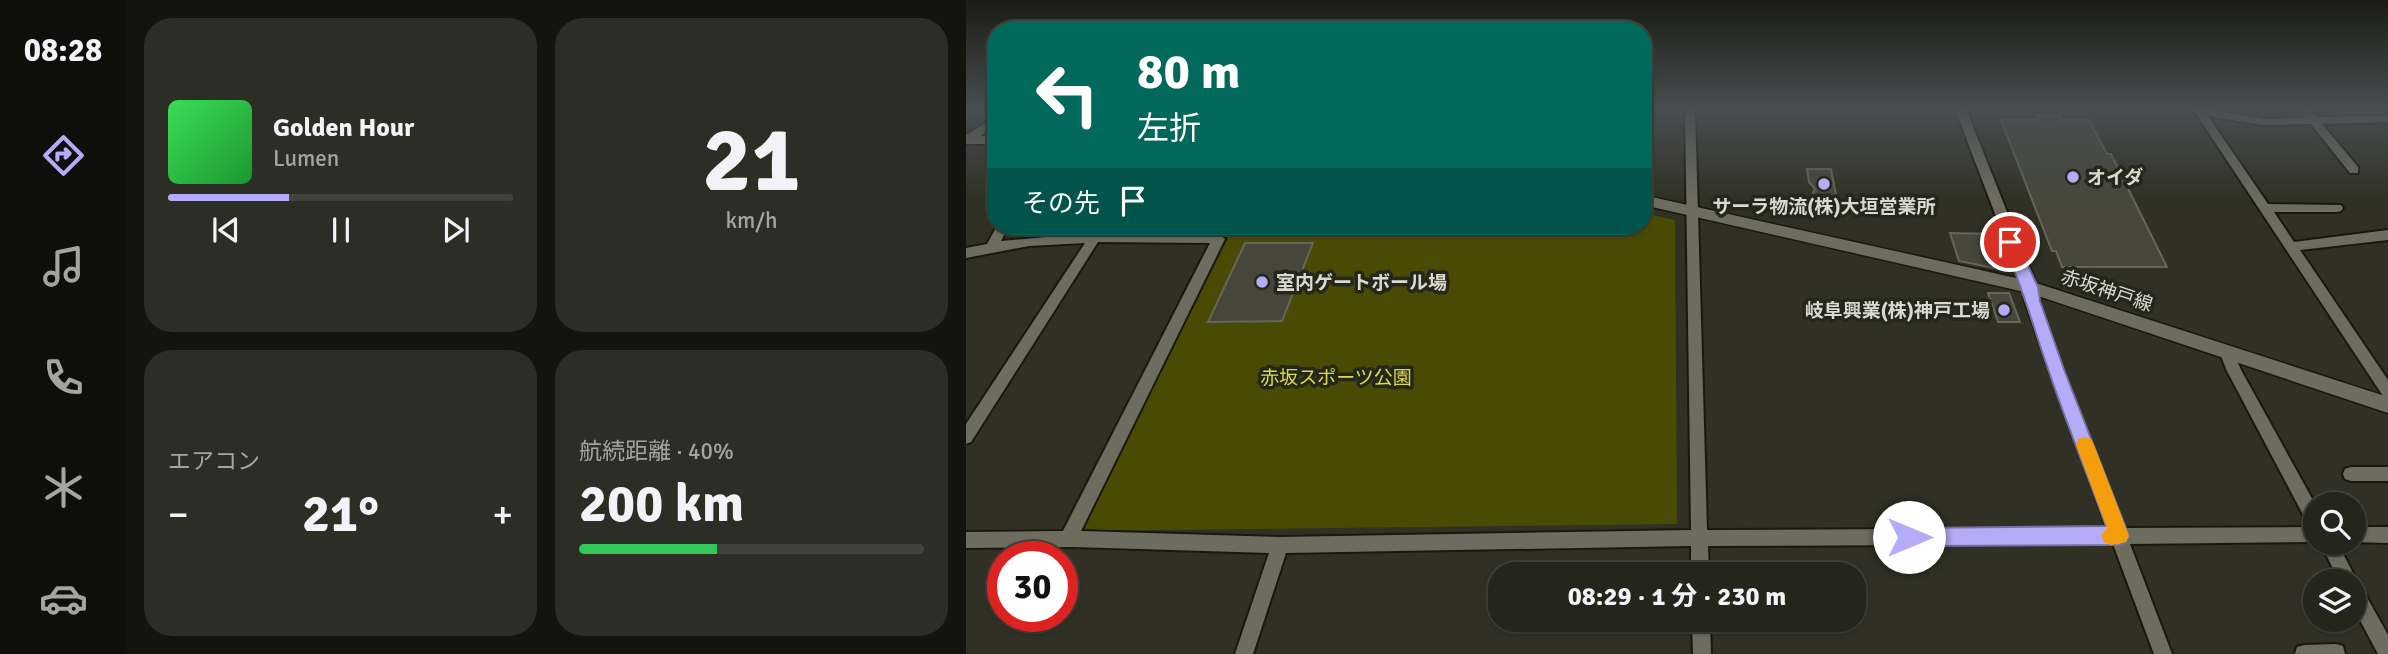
<!DOCTYPE html>
<html lang="ja">
<head>
<meta charset="utf-8">
<style>
	:root { --surface:#24251b; --page:#2c2d24; --text:#f1f3f6; --muted:#a3a5a3; --line:#41423a; --accent:#b5acf8 }
	body { margin:0; font-family:Signika,"Noto Sans JP",sans-serif; background:var(--page); color:var(--text); height:100vh; display:flex; flex-direction:column; font-size:26px; white-space:nowrap }
	* { box-sizing:border-box; margin:0 }
	p { font-size:23px; color:var(--muted) }
	.icon { flex:none; width:38px; height:38px; fill:none; stroke:currentColor; stroke-width:2; stroke-linecap:round; stroke-linejoin:round }
	.map { position:relative; flex:1; overflow:hidden }
	.side { display:flex; flex-direction:column; gap:18px; padding:18px; background:#14140f; width:840px }
	.side>* { flex:none }
	.hud { position:absolute; left:21px; top:21px; width:665px; height:214px; border-radius:28px; box-shadow:0 2px 5px #0004,0 0 0 2px var(--line); background:#00695c; color:#fff; overflow:hidden }
	.tools { position:absolute; left:1337px; top:492px; display:grid; gap:14px }
	.tools a { display:grid; place-items:center; width:63px; height:63px; border-radius:50%; background:var(--surface); box-shadow:0 2px 5px #0004,0 0 0 2px var(--line); font-size:35px }
	.speed { position:absolute; left:21px; top:541px; display:flex; gap:14px; font-size:35px; font-weight:700; text-align:center }
	.speed>* { display:grid; place-content:center; width:91px; height:91px; border-radius:50%; background:var(--surface); box-shadow:0 2px 5px #0004,0 0 0 2px var(--line); line-height:1 }
	.speed .limit { border:10px solid #d22; background:#fff; color:#111 }
	.pin { position:absolute; display:grid; place-items:center; width:60px; height:60px; color:#fff; margin:-30px; border:4px solid #fff; border-radius:50%; box-shadow:0 2px 7px #0007 }
	.me { position:absolute; width:77px; margin:-38px; rotate:90deg; stroke-linejoin:round; filter:drop-shadow(0 0 5px #0008) }
	.turn { display:flex; align-items:center; gap:24px; height:147px; padding:0 35px; font-size:32px }
	.turn .icon { width:91px; height:91px; stroke-width:2.5 }
	.turn b { display:block; font-size:49px; line-height:60px }
	.then { display:flex; align-items:center; height:66px; padding:0 35px; background:#0003; gap:14px; font-size:26px }
	.big { font-size:52px; font-weight:700; line-height:1.1 }
	.side .widget { flex:1; display:flex; flex-direction:column; justify-content:center; gap:10px; min-width:0; padding:0 24px; border-radius:28px; background:var(--page) }
	.side .dial { align-items:center; gap:0 }
	.dial b { font-size:91px; line-height:1 }
	.song { display:flex; align-items:center; gap:21px }
	.cover { width:84px; height:84px; border-radius:10px; background:linear-gradient(135deg,hsl(130 70% 55%),hsl(130 70% 35%)) }
	.played { height:7px; border-radius:4px; background:linear-gradient(90deg,var(--accent) 35%,var(--line) 35%) }
	.keys { display:flex; justify-content:space-around; direction:ltr }
	.heat { display:flex; justify-content:space-between; align-items:center; font-size:38px; direction:ltr }
	.charge { height:10px; border-radius:5px; background:linear-gradient(90deg,#34c759 40%,var(--line) 0) }
	.side .tiles { flex:1; display:grid; gap:18px; grid-template-columns:repeat(2,1fr) }
	.trip { position:absolute; left:522px; top:562px; width:378px; height:70px; border-radius:28px; background:var(--surface); box-shadow:0 2px 5px #0004,0 0 0 2px var(--line); font-weight:700; line-height:70px; text-align:center }
	main { display:flex; flex:1; min-height:0 }
	.tabs { display:flex; flex-direction:column; width:126px; justify-content:space-around; align-items:center; background:#0e0f0b; color:var(--muted) }
	.tabs .icon { width:49px; height:49px }
	.tabs .on { color:var(--accent) }
	.tabs b { font-size:32px; color:var(--text) }
	.map>svg:first-child { display:block }
	.green { fill:#4b4a05 }
	.building { fill:#46473a; stroke:#656658; stroke-width:2 }
	.lines { fill:none; stroke-linecap:round; stroke-linejoin:round }
	.street-casing { stroke:#18180d; stroke-width:4 }
	.secondary-casing { stroke:#18180d; stroke-width:3 }
	.street { fill:#6d6d5f; fill-rule:evenodd }
	.secondary { fill:#6d6d5f; fill-rule:evenodd }
	.route { fill:#b5acf8; stroke:#7670a1; stroke-width:2 }
	.slow { fill:#f59e0b }
	.poi-dot { fill:#b5acf8; stroke:#26271b; stroke-width:2.5 }
	.labels { text-anchor:middle; stroke-width:7; stroke-linejoin:round; paint-order:stroke }
	.poi-label { font-size:19px; font-weight:bold; fill:#d9d9d1; stroke:#26271b; text-anchor:start }
	.street-label { font-size:19px; fill:#d9d9d1; stroke:#26271b }
	.park-label { font-size:19px; fill:#dad94b; stroke:#26271b }
</style>
</head>
<body>
<main>
<nav class="tabs">
<b>08:28</b>
<svg class="icon on" aria-label="directions" viewBox="0 0 24 24"><path d="M12 3l9 9-9 9-9-9zM9 14v-3h6M13 9l2 2-2 2"/></svg>
<svg class="icon" aria-label="music" viewBox="0 0 24 24"><path d="M9 18V5l10-2v13"/><circle cx="6" cy="18" r="3"/><circle cx="16" cy="16" r="3"/></svg>
<svg class="icon" aria-label="phone" viewBox="0 0 24 24"><path d="M5 4h4l2 5-3 2q2 4 5 5l2-3 5 2v4C11 20 4 13 5 4z"/></svg>
<svg class="icon" aria-label="climate" viewBox="0 0 24 24"><path d="M12 3v18M4 7l16 10M4 17L20 7"/></svg>
<svg class="icon" aria-label="car" viewBox="0 0 24 24"><path d="M5 17H2v-5l4-1 3-4h7l3 4 3 1v5h-3M9 17h6M6 11h13"/><circle cx="7" cy="17" r="2"/><circle cx="17" cy="17" r="2"/></svg>
</nav>
<section class="side">
<div class="tiles">
<div class="widget">
<div class="song"><i class="cover"></i><div><b>Golden Hour</b><p>Lumen</p></div></div>
<div class="played"></div>
<div class="keys"><svg class="icon" aria-label="previous" viewBox="0 0 24 24"><path d="M18 5L8 12l10 7zM5 5v14"/></svg><svg class="icon" aria-label="pause" viewBox="0 0 24 24"><path d="M8 5v14M16 5v14"/></svg><svg class="icon" aria-label="next" viewBox="0 0 24 24"><path d="M6 5l10 7-10 7zM19 5v14"/></svg></div>
</div>
<div class="widget dial"><b>21</b><p>km/h</p></div>
<div class="widget"><p>エアコン</p>
<div class="heat"><a>−</a><b class="big">21°</b><a>+</a></div>
</div>
<div class="widget"><p>航続距離 · 40%</p><b class="big">200 km</b><div class="charge"></div></div>
</div>
</section>
<div class="map">
<svg width="1422" height="654" viewBox="0 0 1422 654">
	<rect width="100%" height="100%" fill="#303124"/>
	<!-- green -->
	<path class="green" d="M 677,213 L 709,220 L 711,524 L 114,531 L 268,226 L 677,226 Z"/>
	<!-- building -->
	<path class="building" d="M 1070,115 L 1094,115 L 1096,120 L 1123,120 L 1141,154 L 1145,154 L 1201,267 L 1096,267 L 1090,251 L 1086,251 L 1035,120 L 1072,120 Z
		M 841,169 L 865,169 L 871,200 L 844,200 L 849,189 L 843,182 Z
		M 984,233 L 1028,234 L 1042,271 L 993,261 Z
		M 279,243 L 347,243 L 316,321 L 242,322 Z
		M 1022,293 L 1043,293 L 1054,322 L 1032,322 Z"/>
	<g class="lines">
		<!-- street casing -->
		<g class="street-casing">
			<path id="street" d="M 719,109 L 729,109 L 741,530 L 1141,528 L 1084,372 L 1059,301 L 1057,287 L 989,109 L 1000,109 L 1071,287 L 1073,301 L 1098,372 L 1158,528 L 1347,527 L 1343,526 L 1261,371 L 1253,351 L 1255,347 L 1265,347 L 1275,370 L 1349,504 L 1350,542 L 1164,544 L 1206,654 L 1188,654 L 1147,544 L 742,546 L 743,574 L 725,574 L 725,546 L 320,553 L 287,654 L 269,654 L 303,553 L 108,547 L 0,548 L 0,532 L 97,531 L 244,243 L 132,242 L 5,442 L 0,444 L 0,424 L 119,243 L 63,246 L 0,258 L 0,248 L 21,244 L 31,226 L 43,226 L 35,241 L 125,233 L 130,226 L 142,226 L 138,233 L 253,234 L 259,239 L 115,531 L 314,537 L 725,530 Z
				M 1227,109 L 1242,109 L 1298,119 L 1339,118 L 1333,109 L 1344,109 L 1351,117 L 1422,116 L 1422,122 L 1356,124 L 1392,167 L 1392,173 L 1384,173 L 1345,124 L 1298,125 L 1242,116 L 1302,204 L 1375,205 L 1377,208 L 1375,211 L 1371,212 L 1308,212 L 1328,242 L 1422,230 L 1422,240 L 1334,250 L 1422,380 L 1422,398 L 1417,396 Z
				M 30,117 L 30,125 L 14,136 L 30,136 L 30,144 L 0,144 L 0,135 Z
				M 1385,467 L 1422,467 L 1422,481 L 1385,481 L 1379,479 L 1377,474 L 1379,469 Z
				M 1388,527 L 1422,527 L 1422,543 L 1387,542 Z
				M 1354,542 L 1371,542 L 1388,575 L 1390,583 L 1394,585 L 1422,635 L 1422,654 L 1412,654 L 1388,609 L 1388,581 L 1373,581 Z
				M 726,620 L 744,620 L 745,654 L 727,654 Z
				M 1370,644 L 1377,646 L 1379,654 L 1329,654 L 1331,647 L 1338,645 Z"/>
		</g>
		<!-- secondary casing -->
		<g class="secondary-casing">
			<path id="secondary" d="M 677,195 L 1064,281 L 1422,397 L 1422,413 L 1063,293 L 677,205 Z"/>
		</g>
		<!-- street -->
		<use href="#street" class="street"/>
		<!-- secondary -->
		<use href="#secondary" class="secondary"/>
	</g>
	<!-- sky -->
	<linearGradient id="sky" x2="0" y2="1"><stop stop-color="#1a1b14"/><stop offset="0.54" stop-color="#484e50"/><stop offset="1" stop-color="#484e50" stop-opacity="0"/></linearGradient>
	<rect width="1422" height="201" fill="url(#sky)"/>
	<!-- route -->
	<path class="route" d="M 1044,236 L 1051,242 L 1072,287 L 1074,301 L 1099,372 L 1163,536 L 1160,542 L 1153,545 L 943,546 L 936,543 L 933,537 L 936,530 L 943,528 L 1140,526 C 1121,474 1100,422 1082,369 C 1067,326 1055,283 1037,242 Z"/>
	<!-- slow -->
	<path class="slow" d="M 1119,437 L 1125,439 L 1128,445 L 1163,536 L 1160,542 L 1145,545 L 1138,542 L 1135,536 L 1141,528 L 1110,445 L 1112,439 Z"/>
	<!-- markers -->
	<g class="poi-dot">
		<circle cx="1107" cy="177" r="7"/>
		<circle cx="858" cy="184" r="7"/>
		<circle cx="296" cy="282" r="7"/>
		<circle cx="1038" cy="310" r="7"/>
	</g>
	<g class="labels">
		<!-- poi labels -->
		<g class="poi-label">
			<text x="1121" y="184">オイダ</text>
			<text x="858" y="213" text-anchor="middle">サーラ物流(株)大垣営業所</text>
			<text x="310" y="289">室内ゲートボール場</text>
			<text x="1024" y="317" text-anchor="end">岐阜興業(株)神戸工場</text>
		</g>
		<!-- street labels -->
		<g class="street-label">
			<text transform="translate(1141 290) rotate(18)" y="7">赤坂神戸線</text>
		</g>
		<!-- park labels -->
		<g class="park-label">
			<text x="370" y="384">赤坂スポーツ公園</text>
		</g>
	</g>
</svg>
<div class="tools">
<a><svg class="icon" aria-label="search" viewBox="0 0 24 24"><circle cx="10" cy="10" r="6"/><path d="M15 15l6 6"/></svg></a>
<a><svg class="icon" aria-label="layers" viewBox="0 0 24 24"><path d="M12 4l9 5-9 5-9-5zM3 14l9 5 9-5"/></svg></a>
</div>
<div class="speed"><div class="limit">30</div></div>
<div class="pin" style="left:1044px;top:242px;background:#d93025"><svg class="icon" aria-label="arrive" viewBox="0 0 24 24"><path d="M6 21V4h12l-3 4 3 4H6"/></svg></div>
<svg class="me" style="left:943px;top:537px" viewBox="-20 -20 40 40"><circle r="19" fill="#fff"/><path d="M0-13L10 11 0 6-10 11z" fill="#b5acf8"/></svg>
<div class="trip">08:29 · 1 分 · 230 m</div>
<div class="hud">
<div class="turn"><svg class="icon" aria-label="left" viewBox="0 0 24 24"><path d="M17 20v-9H6M10 6l-5 5 5 5"/></svg><div><b>80 m</b>左折</div></div>
<div class="then">その先<svg class="icon" aria-label="arrive" viewBox="0 0 24 24"><path d="M6 21V4h12l-3 4 3 4H6"/></svg></div>
</div>
</div>
</main>
</body>
</html>
